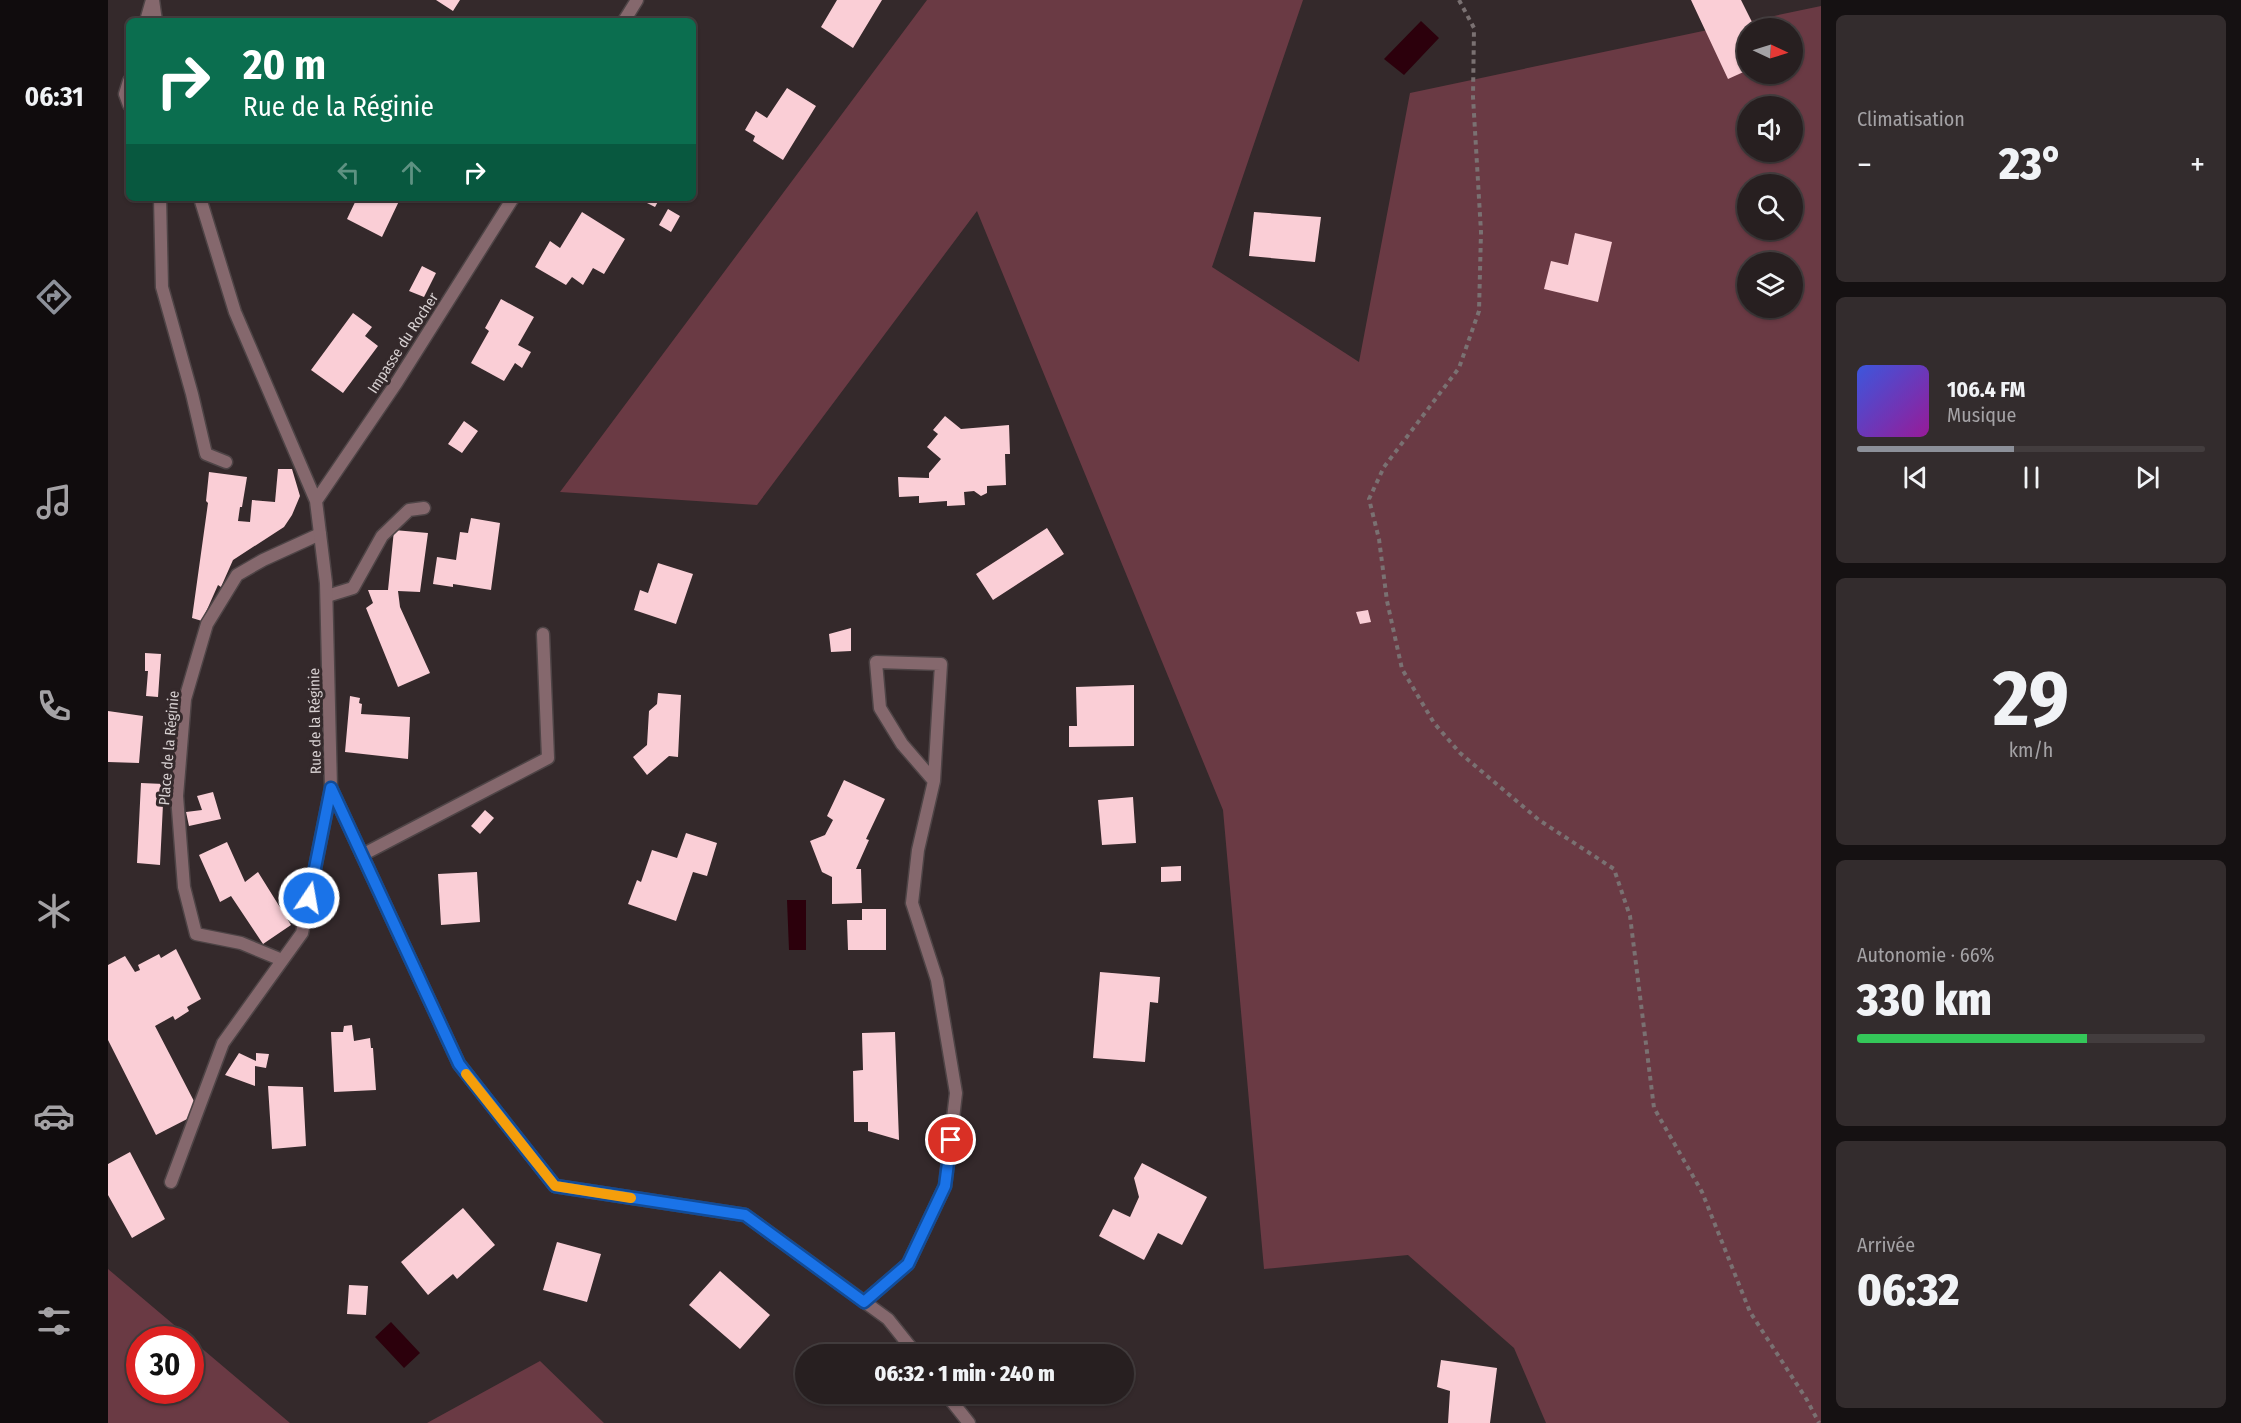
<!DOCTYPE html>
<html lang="fr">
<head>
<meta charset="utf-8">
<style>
	:root { --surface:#271f20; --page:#332c2d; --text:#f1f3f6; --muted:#a4a2a5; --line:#433d3e; --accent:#8c9099 }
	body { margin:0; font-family:"Fira Sans Condensed",sans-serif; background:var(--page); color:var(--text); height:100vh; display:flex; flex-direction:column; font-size:22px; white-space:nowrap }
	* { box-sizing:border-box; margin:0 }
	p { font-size:20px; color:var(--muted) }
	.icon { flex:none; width:33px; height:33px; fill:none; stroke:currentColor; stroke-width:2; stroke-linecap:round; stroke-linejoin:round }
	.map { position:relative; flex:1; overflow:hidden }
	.side { display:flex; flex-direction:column; gap:15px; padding:15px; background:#151112; width:420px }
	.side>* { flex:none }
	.hud { position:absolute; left:18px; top:18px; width:570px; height:183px; border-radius:9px; box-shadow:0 2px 4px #0004,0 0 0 2px var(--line); background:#0b6e4f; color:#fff; overflow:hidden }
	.needle { width:39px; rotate:94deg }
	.tools { position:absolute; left:1629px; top:18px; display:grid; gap:12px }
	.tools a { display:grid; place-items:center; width:66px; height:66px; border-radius:50%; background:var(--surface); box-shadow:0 2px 4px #0004,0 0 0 2px var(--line); font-size:30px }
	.speed { position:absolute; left:18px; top:1326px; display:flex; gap:12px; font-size:30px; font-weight:700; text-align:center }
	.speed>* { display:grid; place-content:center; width:78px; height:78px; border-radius:50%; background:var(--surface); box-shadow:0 2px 4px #0004,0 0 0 2px var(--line); line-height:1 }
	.speed .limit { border:9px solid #d22; background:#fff; color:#111 }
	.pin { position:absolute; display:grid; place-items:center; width:51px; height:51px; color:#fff; margin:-26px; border:3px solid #fff; border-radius:50%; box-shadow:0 2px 6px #0007 }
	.me { position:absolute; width:66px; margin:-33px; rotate:12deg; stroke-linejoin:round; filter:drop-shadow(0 0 4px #0008) }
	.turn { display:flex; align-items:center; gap:21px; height:126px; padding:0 18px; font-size:27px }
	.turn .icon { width:78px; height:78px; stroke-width:2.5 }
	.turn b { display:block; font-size:42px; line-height:51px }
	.lanes { display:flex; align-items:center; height:57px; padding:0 18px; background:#0003; justify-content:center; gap:30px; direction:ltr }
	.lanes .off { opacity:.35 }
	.big { font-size:45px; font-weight:800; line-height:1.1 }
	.side .tile { flex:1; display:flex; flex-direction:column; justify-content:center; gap:9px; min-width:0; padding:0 21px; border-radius:9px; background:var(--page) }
	.side .dial { align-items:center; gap:0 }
	.dial b { font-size:78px; line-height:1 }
	.song { display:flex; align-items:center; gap:18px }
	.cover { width:72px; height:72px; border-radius:9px; background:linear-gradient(135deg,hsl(230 70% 55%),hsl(300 70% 35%)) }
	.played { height:6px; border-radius:3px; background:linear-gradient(90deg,var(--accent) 45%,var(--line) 45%) }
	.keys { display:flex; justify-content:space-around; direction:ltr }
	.heat { display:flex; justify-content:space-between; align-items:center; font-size:33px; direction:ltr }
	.charge { height:9px; border-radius:4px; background:linear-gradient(90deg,#34c759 66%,var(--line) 0) }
	.trip { position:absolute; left:687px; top:1344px; width:339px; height:60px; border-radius:30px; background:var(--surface); box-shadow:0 2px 4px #0004,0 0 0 2px var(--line); font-weight:800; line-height:60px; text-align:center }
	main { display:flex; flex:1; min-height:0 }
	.tabs { display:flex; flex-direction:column; width:108px; justify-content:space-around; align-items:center; background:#100c0d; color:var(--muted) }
	.tabs .icon { width:42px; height:42px }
	.tabs .active { color:var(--accent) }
	.tabs b { font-size:27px; color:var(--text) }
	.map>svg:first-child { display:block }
	.green { fill:#6a3a44; fill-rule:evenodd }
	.water { fill:#2c000c }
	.building { fill:#faced6 }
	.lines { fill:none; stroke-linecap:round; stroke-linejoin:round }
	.lane-casing { stroke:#4e4446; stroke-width:15 }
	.street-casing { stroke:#4e4446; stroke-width:15 }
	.path { stroke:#7a7172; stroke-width:4; stroke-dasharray:4.5 4.5; stroke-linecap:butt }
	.lane { stroke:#85686d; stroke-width:12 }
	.street { stroke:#85686d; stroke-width:12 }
	.route-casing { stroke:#114b97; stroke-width:15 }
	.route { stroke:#1a73e8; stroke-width:10 }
	.slow { stroke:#f59e0b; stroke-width:10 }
	.labels { text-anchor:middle; stroke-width:6; stroke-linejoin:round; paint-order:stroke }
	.street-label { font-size:15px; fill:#d7d0d1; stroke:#34292b }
</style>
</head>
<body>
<main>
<nav class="tabs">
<b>06:31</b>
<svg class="icon active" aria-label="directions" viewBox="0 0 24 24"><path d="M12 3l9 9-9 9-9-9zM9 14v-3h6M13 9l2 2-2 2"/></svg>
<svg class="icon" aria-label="music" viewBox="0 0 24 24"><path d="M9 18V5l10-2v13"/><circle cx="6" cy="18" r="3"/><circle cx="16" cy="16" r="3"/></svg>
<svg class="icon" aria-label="phone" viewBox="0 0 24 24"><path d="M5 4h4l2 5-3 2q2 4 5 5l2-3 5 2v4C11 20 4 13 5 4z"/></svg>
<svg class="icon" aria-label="climate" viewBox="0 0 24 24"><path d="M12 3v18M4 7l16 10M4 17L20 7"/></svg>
<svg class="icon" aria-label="car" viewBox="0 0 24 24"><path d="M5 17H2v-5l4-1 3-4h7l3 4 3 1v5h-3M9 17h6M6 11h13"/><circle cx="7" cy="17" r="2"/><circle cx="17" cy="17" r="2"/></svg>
<svg class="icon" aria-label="filters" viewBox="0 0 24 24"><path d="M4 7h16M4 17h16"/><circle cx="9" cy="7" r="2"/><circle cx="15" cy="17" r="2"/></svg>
</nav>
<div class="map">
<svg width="1713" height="1423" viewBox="0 0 1713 1423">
	<rect width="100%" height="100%" fill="#34292b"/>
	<!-- green -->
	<path class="green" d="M 819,0 L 1195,0 L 1104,267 L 1251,362 L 1302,93 L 1713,6 L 1713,1423 L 1438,1423 L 1406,1348 L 1300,1255 L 1156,1269 L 1115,810 L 869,211 L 649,505 L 452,492 ZM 1640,28 L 1684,28 L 1684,74 L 1640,74 ZM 1640,106 L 1684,106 L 1684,152 L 1640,152 ZM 1640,184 L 1684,184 L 1684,230 L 1640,230 ZM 1640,262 L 1684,262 L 1684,308 L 1640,308 Z
		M 0,1269 L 182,1423 L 0,1423 ZM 32,1340 L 82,1340 L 82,1390 L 32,1390 Z
		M 432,1361 L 496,1423 L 319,1423 Z"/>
	<!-- water -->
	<path class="water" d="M 1313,21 L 1331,38 L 1296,75 L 1276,59 Z
		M 679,900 L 698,900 L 698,950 L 681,950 Z
		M 283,1322 L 312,1353 L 296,1368 L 267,1337 Z"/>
	<!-- building -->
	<path class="building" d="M 328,0 L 352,0 L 345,11 Z
		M 729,0 L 774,0 L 745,48 L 713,27 Z
		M 1583,0 L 1633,0 L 1647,28 L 1640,28 L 1640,70 L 1620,79 Z
		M 679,88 L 708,106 L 675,160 L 645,141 L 647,136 L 637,130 L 648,111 L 659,118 Z
		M 249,198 L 292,199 L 274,237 L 239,219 Z
		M 529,198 L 552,198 L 547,207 Z
		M 560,209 L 572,216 L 563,232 L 551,225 Z
		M 474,212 L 517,239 L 496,274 L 485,268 L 475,285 L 464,277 L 458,285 L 427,267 L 442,241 L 452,248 Z
		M 1146,212 L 1213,217 L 1207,262 L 1141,256 Z
		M 1467,233 L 1504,242 L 1490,302 L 1436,289 L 1443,261 L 1460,265 Z
		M 314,266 L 328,273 L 316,297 L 301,291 Z
		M 393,299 L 426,317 L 410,345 L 423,352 L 414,368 L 407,363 L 396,381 L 363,363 L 381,331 L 377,328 Z
		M 245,313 L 264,327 L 257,336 L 270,346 L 235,393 L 203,370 Z
		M 837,416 L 853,429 L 901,425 L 902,454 L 897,454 L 898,485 L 879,486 L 879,493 L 873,496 L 866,491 L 856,492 L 857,505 L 839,506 L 839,501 L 811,503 L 811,496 L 791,497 L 790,477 L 821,478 L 821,473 L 833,459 L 819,447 L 830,434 L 825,430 Z
		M 356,421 L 370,431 L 354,453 L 340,444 Z
		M 170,469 L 184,469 L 192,496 L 184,515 L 176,527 L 125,560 L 113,587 L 110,585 L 94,621 L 84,618 L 100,503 L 98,501 L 101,472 L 139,477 L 134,507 L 132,507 L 130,521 L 142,522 L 144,500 L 167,502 Z
		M 363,518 L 392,523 L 383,590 L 345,584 L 345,587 L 325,584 L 329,557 L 348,560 L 352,532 L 360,533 Z
		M 939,528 L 956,554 L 885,600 L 868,574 Z
		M 286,530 L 320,533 L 312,592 L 290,591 L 292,607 L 322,673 L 290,687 L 258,608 L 265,603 L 260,590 L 280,590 Z
		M 550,563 L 585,574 L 568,624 L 526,610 L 532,590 L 540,593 Z
		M 1260,610 L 1263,622 L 1252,624 L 1248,612 Z
		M 743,628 L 743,651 L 723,652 L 721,634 Z
		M 37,653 L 53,654 L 50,697 L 38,696 L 40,671 L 37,671 Z
		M 1026,685 L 1026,746 L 961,747 L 961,726 L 969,726 L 968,687 Z
		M 550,693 L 573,695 L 570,757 L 561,756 L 539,775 L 525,757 L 539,745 L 541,711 L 549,704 Z
		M 242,696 L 252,698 L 251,703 L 254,704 L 253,714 L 302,717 L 300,759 L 237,752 Z
		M 0,711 L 35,716 L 31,763 L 0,762 Z
		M 736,780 L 777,799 L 758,839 L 761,840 L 748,869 L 753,869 L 754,903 L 724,904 L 724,877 L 714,872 L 702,841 L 717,835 L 725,820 L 719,816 Z
		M 33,783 L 56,784 L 52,865 L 29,863 Z
		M 105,792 L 113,819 L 81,826 L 78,812 L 94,810 L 89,796 Z
		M 1025,797 L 1028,843 L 994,845 L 990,800 Z
		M 377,810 L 386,818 L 372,834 L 363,826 Z
		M 578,833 L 609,843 L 599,876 L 585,872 L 568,921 L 520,904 L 529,880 L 533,882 L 544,850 L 569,858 Z
		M 119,842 L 137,882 L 150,872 L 183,925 L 155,944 L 123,896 L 112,902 L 91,855 Z
		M 1073,866 L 1073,881 L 1053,882 L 1053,867 Z
		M 369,872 L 372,922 L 333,925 L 330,874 Z
		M 754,909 L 778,909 L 778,950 L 740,950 L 739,920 L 754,920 Z
		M 68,949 L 93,999 L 79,1007 L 81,1011 L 67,1020 L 65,1016 L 47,1026 L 88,1105 L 85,1116 L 48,1135 L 0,1040 L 0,965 L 17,956 L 27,972 L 32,970 L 30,965 L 51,954 L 53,958 Z
		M 992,972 L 1052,977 L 1050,1003 L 1042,1002 L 1037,1062 L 985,1058 Z
		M 244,1025 L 246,1041 L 262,1038 L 263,1048 L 265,1048 L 268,1090 L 226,1092 L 223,1032 L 235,1032 L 236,1026 Z
		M 787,1032 L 791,1140 L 760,1131 L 760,1122 L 746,1122 L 745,1071 L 755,1070 L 754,1033 Z
		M 131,1053 L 148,1061 L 148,1053 L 161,1054 L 158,1068 L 147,1066 L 147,1086 L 117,1075 Z
		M 160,1086 L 195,1087 L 198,1146 L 164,1149 Z
		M 22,1152 L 57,1219 L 24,1238 L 0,1195 L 0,1164 Z
		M 1034,1163 L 1099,1197 L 1074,1245 L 1050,1233 L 1036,1260 L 991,1236 L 1005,1209 L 1022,1217 L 1031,1197 L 1026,1178 Z
		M 355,1208 L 387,1245 L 349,1279 L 345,1274 L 320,1295 L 293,1262 Z
		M 449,1242 L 493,1254 L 479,1302 L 435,1290 Z
		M 612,1271 L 662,1315 L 632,1349 L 581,1305 Z
		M 241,1285 L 260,1286 L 258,1315 L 239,1314 Z
		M 1333,1360 L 1389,1368 L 1382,1423 L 1340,1423 L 1342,1391 L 1329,1387 Z"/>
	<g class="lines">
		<!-- lane casing -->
		<g class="lane-casing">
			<path id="lane" d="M 38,21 L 44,0
				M 21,81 L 17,94 L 21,105
				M 52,198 L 54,287 L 84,394 L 98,454 L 118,462
				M 219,596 L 245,588 L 274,536 L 301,510 L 316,508
				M 254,855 L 440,758 L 435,634
				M 174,960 L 133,943 L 88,934 L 76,887 L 69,796 L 77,699 L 99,624 L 129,575 L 155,560 L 212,534"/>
		</g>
		<!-- street casing -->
		<g class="street-casing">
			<path id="street" d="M 45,0 L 48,21
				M 516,21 L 529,0
				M 92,198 L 127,312 L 208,501 L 218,583 L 223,788 L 351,1064 L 447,1186 L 637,1215 L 780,1319 L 808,1354
				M 208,501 L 289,382 L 405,198
				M 63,1182 L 115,1043 L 194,933 L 223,788
				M 756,1302 L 800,1264 L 837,1186 L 848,1093 L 829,980 L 804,903 L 810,850 L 826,781 L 833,664 L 768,662 L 772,708 L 794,744 L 826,781
				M 838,1394 L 861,1423"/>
		</g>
		<!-- path -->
		<path class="path" d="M 1351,0 L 1366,28 L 1365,97 L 1373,232 L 1371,311 L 1351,368 L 1276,467 L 1261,499 L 1271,539 L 1279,601 L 1294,669 L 1326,723 L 1352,753 L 1431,820 L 1506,869 L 1522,916 L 1546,1108 L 1594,1192 L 1642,1312 L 1699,1400 L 1711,1423"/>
		<!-- lane -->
		<use href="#lane" class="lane"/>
		<!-- street -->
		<use href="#street" class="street"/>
	</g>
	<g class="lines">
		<!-- route casing -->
		<g class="route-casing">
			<path id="route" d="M 201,898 L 223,788 L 351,1064 L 447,1186 L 637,1215 L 756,1302 L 800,1264 L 837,1186 L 843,1140"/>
		</g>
		<!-- route -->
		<use href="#route" class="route"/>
		<!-- slow -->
		<path class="slow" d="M 358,1074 L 447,1186 L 523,1198"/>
	</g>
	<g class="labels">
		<!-- street labels -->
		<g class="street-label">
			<text transform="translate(295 343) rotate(-57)" y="5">Impasse du Rocher</text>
			<text transform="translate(207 721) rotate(-91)" y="5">Rue de la Réginie</text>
			<text transform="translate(61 748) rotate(-85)" y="5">Place de la Réginie</text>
		</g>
	</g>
</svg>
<div class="tools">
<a><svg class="needle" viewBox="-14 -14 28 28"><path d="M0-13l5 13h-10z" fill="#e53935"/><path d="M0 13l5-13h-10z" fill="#a4a2a5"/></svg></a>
<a><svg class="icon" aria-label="sound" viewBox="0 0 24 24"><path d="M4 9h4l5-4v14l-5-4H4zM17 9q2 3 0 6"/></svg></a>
<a><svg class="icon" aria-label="search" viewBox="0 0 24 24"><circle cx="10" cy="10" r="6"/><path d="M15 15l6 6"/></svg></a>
<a><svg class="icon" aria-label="layers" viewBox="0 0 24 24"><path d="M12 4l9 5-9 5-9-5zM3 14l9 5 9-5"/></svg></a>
</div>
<div class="speed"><div class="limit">30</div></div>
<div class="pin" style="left:843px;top:1140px;background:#d93025"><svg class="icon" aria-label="arrive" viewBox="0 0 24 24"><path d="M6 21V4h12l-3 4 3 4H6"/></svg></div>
<svg class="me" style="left:201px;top:898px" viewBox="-20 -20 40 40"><circle r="17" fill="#1a73e8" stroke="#fff" stroke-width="3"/><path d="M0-11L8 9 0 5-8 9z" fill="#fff"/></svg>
<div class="trip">06:32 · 1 min · 240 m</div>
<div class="hud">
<div class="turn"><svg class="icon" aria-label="right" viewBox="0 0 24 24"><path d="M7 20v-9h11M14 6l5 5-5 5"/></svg><div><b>20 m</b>Rue de la Réginie</div></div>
<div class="lanes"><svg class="icon off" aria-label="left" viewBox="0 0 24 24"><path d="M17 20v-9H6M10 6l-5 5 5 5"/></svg><svg class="icon off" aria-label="ahead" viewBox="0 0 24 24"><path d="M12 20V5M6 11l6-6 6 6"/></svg><svg class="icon" aria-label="right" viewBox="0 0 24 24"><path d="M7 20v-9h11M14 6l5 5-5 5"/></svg></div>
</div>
</div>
<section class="side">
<div class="tile"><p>Climatisation</p>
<div class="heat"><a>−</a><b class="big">23°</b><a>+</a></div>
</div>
<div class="tile">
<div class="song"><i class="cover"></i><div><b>106.4 FM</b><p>Musique</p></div></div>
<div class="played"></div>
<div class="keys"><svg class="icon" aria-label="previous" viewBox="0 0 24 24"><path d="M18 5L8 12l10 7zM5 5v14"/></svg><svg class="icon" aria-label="pause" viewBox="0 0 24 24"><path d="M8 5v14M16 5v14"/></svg><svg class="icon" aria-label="next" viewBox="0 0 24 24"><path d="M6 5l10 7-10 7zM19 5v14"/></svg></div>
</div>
<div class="tile dial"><b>29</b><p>km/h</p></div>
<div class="tile"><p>Autonomie · 66%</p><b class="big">330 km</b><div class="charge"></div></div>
<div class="tile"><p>Arrivée</p><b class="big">06:32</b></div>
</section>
</main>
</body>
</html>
